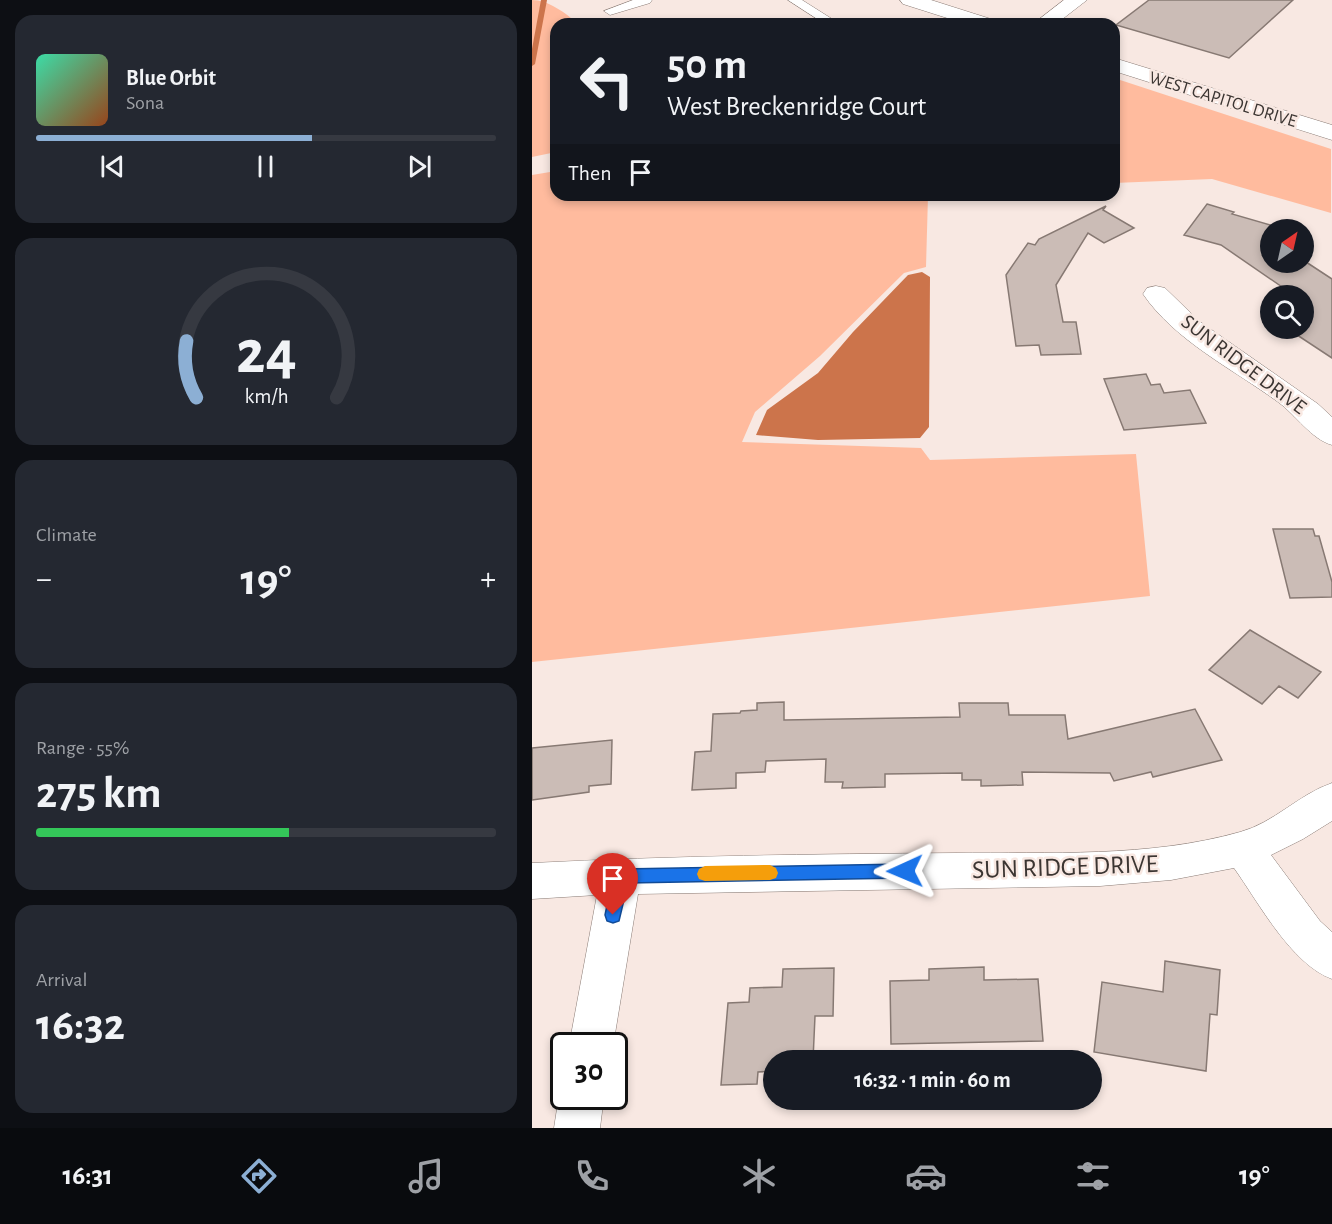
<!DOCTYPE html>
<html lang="en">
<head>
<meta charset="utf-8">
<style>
	:root { --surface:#171b24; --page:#242831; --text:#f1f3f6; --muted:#9ea1a6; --line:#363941; --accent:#8cafd4 }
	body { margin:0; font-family:"Alegreya Sans",sans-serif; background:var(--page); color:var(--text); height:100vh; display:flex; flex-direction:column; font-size:22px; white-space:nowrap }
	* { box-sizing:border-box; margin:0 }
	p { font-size:20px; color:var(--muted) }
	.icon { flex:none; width:33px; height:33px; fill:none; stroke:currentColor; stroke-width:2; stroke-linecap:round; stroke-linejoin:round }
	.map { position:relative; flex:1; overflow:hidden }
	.drawer { display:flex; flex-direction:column; gap:15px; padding:15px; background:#0d0f14; width:532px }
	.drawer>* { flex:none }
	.top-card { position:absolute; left:18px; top:18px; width:570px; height:183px; border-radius:18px; box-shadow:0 3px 9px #0003; background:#171b24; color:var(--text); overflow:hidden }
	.needle { width:39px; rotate:34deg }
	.tools { position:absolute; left:728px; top:219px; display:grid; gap:12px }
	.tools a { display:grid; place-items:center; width:54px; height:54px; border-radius:50%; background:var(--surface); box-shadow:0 3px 9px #0003; font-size:30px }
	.speed { position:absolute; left:18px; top:1032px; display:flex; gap:12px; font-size:30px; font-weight:700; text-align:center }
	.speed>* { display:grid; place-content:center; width:78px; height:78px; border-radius:50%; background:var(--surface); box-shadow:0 3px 9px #0003; line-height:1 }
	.speed .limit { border:3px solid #111; border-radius:9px; background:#fff; color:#111 }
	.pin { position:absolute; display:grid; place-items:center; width:51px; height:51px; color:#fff; margin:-62px -26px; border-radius:50% 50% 50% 0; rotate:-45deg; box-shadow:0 0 6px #0007 }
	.pin .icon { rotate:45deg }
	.me { position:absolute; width:66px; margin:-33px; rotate:269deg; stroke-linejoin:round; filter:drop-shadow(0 0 4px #0008) }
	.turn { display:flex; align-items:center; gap:21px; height:126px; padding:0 18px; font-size:27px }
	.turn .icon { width:78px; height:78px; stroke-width:2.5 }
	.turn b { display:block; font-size:42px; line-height:51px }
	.then { display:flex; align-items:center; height:57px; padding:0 18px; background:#0003; gap:12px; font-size:22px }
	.big { font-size:45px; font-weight:600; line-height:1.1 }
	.drawer .tile { flex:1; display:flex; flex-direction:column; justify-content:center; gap:9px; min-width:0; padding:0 21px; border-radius:18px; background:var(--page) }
	.drawer .dial { align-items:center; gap:0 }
	.dial svg { height:156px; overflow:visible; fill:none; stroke:var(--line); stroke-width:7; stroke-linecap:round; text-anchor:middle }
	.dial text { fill:var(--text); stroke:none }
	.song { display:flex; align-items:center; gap:18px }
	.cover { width:72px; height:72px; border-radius:9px; background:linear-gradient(135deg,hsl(160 70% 55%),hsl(20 70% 35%)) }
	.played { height:6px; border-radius:3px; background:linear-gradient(90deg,var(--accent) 60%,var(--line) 60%) }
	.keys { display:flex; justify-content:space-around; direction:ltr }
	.heat { display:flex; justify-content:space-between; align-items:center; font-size:33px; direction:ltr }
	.charge { height:9px; border-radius:4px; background:linear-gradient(90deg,#34c759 55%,var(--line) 0) }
	.trip { position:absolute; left:231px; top:1050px; width:339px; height:60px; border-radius:30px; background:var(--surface); box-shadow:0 3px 9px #0003; font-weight:600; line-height:60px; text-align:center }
	.menu { display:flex; height:96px; justify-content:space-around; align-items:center; background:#090b0e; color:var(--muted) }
	.menu .icon { width:42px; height:42px }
	.menu .on { color:var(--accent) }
	.menu b { font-size:27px; color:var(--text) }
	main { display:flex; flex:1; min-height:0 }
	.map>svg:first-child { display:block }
	.green { fill:#ffbb9e }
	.water { fill:#cc744b }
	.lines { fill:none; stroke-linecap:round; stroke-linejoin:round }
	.stream { fill:#cc744b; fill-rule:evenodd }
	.building { fill:#cbbcb6; stroke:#877973; stroke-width:1.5 }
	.lane-casing { stroke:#897b75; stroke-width:1 }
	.street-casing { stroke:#897b75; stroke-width:1 }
	.secondary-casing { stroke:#897b75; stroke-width:1 }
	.lane { fill:#fff; fill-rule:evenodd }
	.street { fill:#fff; fill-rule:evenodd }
	.secondary { fill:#fff; fill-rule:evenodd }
	.route { fill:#1a73e8; stroke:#114b97; stroke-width:1.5 }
	.slow { fill:#f59e0b }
	.labels { text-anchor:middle; stroke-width:5; stroke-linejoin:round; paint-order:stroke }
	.far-street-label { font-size:18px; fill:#3b3532; stroke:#f8e8e2 }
	.street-label { font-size:21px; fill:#3b3532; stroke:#f8e8e2 }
	.near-street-label { font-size:26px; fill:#3b3532; stroke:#f8e8e2 }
</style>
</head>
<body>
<main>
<section class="drawer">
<div class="tile">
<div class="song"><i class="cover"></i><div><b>Blue Orbit</b><p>Sona</p></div></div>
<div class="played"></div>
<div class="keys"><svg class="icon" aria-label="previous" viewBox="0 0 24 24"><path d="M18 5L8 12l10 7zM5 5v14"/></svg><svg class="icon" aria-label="pause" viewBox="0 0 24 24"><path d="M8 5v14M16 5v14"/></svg><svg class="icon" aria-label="next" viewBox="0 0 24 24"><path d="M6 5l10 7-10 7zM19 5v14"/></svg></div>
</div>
<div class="tile dial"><svg viewBox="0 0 100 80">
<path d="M14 69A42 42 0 1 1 86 69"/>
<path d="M14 69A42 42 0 0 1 9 40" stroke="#8cafd4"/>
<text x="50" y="56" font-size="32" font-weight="700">24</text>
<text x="50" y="72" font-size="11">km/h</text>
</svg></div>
<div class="tile"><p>Climate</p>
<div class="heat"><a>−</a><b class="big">19°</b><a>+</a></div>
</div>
<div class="tile"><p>Range · 55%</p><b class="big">275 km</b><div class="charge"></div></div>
<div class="tile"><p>Arrival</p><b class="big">16:32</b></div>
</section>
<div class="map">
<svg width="800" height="1128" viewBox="0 0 800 1128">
	<rect width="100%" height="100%" fill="#f8e8e2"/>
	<!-- green -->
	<path class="green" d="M 0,0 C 16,0 34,13 46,24 L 24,24 L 24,152 L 0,157 Z
		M 582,78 L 799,149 L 799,213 L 680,179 L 582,183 Z
		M 24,171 L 24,195 L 396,196 L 394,267 L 372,273 L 288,356 L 223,412 L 210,442 L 389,448 L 398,460 L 604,454 L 618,596 L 0,662 L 0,175 Z"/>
	<!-- water -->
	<path class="water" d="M 390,272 L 398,277 L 397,427 L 388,438 L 286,440 L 224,435 L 235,410 L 286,373 L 321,332 L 376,275 Z"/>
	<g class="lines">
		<!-- stream -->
		<path class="stream" d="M 9,0 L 15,0 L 3,64 L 0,66 L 0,49 Z"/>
	</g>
	<!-- building -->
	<path class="building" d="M 617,0 L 761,0 L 697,58 L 584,25 Z
		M 675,204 L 702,212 L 700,214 L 745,227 L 743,230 L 738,230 L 738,262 L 771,262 L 771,260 L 800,279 L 800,358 L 759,331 L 771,328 L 771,296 L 738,296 L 753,289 L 689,245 L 652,235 Z
		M 574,206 L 571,210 L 602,228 L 572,243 L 556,233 L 524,285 L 531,322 L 544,322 L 549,354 L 509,355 L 507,345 L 484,346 L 474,275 L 496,243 L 503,245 L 507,239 Z
		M 614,374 L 619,385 L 628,384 L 632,393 L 658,390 L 674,423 L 592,430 L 572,379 Z
		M 741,529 L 781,529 L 783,536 L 787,536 L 800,582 L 800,597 L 758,598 Z
		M 718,630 L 789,672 L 766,698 L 747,686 L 730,704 L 677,670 Z
		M 252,702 L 252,720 L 428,717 L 427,703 L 476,703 L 477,715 L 533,715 L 536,739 L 663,709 L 690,760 L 621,777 L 619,772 L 582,781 L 578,773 L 490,772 L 491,785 L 449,786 L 449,780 L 430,780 L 430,773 L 353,774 L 353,787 L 310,788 L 311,782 L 293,782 L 294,759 L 234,761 L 233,772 L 204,773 L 204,788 L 160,790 L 163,752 L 179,751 L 181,714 L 208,713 L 209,711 L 225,710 L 225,703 Z
		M 80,740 L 79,784 L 57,786 L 57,792 L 0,800 L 0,748 Z
		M 633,961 L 688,970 L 685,1015 L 678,1014 L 674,1071 L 562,1052 L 570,982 L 631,992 Z
		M 452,967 L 452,980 L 506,979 L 511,1041 L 359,1044 L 358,981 L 397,980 L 397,969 Z
		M 302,968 L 301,1016 L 283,1016 L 281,1060 L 242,1060 L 242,1071 L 226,1072 L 225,1084 L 189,1085 L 196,1003 L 217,1002 L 218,988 L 250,987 L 251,969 Z"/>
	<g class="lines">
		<!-- lane casing -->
		<g class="lane-casing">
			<path id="lane" d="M 101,0 L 120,0 L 118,3 L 78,15 L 72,11 Z
				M 256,0 L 270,0 L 308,24 L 293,24 Z"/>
		</g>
		<!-- street casing -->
		<g class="street-casing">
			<path id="street" d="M 624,286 L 633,288 L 667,321 L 786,404 L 800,417 L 800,445 C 779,439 764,415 746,402 C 701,369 643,341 611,294 L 615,288 Z
				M 800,783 L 800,821 L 771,839 L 739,855 L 788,921 L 800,932 L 800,979 C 759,964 727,903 702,868 L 639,880 L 568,886 L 106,894 L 81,1046 L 37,1046 L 65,895 L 0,899 L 0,863 C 141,856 282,854 423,853 C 517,852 616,858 708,832 C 742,823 767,794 800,783 Z
				M 32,1086 L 32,1096 L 72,1096 L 68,1128 L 22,1128 L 27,1096 Z"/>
		</g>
		<!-- secondary casing -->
		<g class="secondary-casing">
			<path id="secondary" d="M 368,0 L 399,0 L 462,20 L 465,24 L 434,24 L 371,4 Z
				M 532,0 L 555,0 L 524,24 L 501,24 Z
				M 582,58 L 800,125 L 800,140 L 582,71 Z"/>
		</g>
		<!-- lane -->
		<use href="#lane" class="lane"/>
		<!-- street -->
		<use href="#street" class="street"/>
		<!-- secondary -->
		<use href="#secondary" class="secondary"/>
	</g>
	<!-- route -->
	<path class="route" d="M 373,864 L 379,866 L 381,871 L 379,876 L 373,878 L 96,883 L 87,921 L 81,923 L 75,921 L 73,915 L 81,876 L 83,871 L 89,869 Z"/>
	<!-- slow -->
	<path class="slow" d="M 238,865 L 244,868 L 246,873 L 244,878 L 238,880 L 173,881 L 167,879 L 165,874 L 167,869 L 173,866 Z"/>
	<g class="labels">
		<!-- far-street labels -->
		<g class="far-street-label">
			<text transform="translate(691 99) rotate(17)" y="6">WEST CAPITOL DRIVE</text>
		</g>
		<!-- street labels -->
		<g class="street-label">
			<text transform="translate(712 364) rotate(37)" y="7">SUN RIDGE DRIVE</text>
		</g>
		<!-- near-street labels -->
		<g class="near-street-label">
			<text transform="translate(533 866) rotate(-2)" y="9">SUN RIDGE DRIVE</text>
		</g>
	</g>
</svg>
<div class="tools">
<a><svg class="needle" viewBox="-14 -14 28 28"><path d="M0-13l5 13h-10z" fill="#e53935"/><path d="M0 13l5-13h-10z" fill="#9ea1a6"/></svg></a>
<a><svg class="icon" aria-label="search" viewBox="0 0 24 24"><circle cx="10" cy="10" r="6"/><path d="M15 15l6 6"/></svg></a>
</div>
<div class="speed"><div class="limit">30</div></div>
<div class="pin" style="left:81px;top:915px;background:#d93025"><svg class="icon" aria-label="arrive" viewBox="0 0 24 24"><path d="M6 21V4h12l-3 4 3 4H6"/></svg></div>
<svg class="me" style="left:373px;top:871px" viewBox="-20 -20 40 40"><path d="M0-17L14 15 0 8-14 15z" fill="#1a73e8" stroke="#fff" stroke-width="4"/></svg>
<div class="trip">16:32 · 1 min · 60 m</div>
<div class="top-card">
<div class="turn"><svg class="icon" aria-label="left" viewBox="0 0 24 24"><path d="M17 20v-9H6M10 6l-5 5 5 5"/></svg><div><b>50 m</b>West Breckenridge Court</div></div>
<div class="then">Then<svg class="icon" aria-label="arrive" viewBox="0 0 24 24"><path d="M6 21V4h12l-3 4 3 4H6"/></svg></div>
</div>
</div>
</main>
<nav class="menu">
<b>16:31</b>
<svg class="icon on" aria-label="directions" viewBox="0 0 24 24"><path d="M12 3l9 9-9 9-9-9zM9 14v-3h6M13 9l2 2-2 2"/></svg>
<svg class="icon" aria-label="music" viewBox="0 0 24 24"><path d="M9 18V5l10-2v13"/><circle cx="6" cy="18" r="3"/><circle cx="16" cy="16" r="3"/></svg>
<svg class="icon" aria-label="phone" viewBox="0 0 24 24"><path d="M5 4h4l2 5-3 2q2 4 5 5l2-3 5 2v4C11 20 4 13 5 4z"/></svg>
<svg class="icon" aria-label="climate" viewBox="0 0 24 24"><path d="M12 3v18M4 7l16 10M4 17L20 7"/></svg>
<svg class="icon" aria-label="car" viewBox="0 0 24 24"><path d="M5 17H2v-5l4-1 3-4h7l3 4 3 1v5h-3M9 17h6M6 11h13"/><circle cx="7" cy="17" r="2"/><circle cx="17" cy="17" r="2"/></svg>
<svg class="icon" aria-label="filters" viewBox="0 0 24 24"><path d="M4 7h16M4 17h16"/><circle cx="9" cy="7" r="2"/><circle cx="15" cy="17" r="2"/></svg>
<b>19°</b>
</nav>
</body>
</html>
